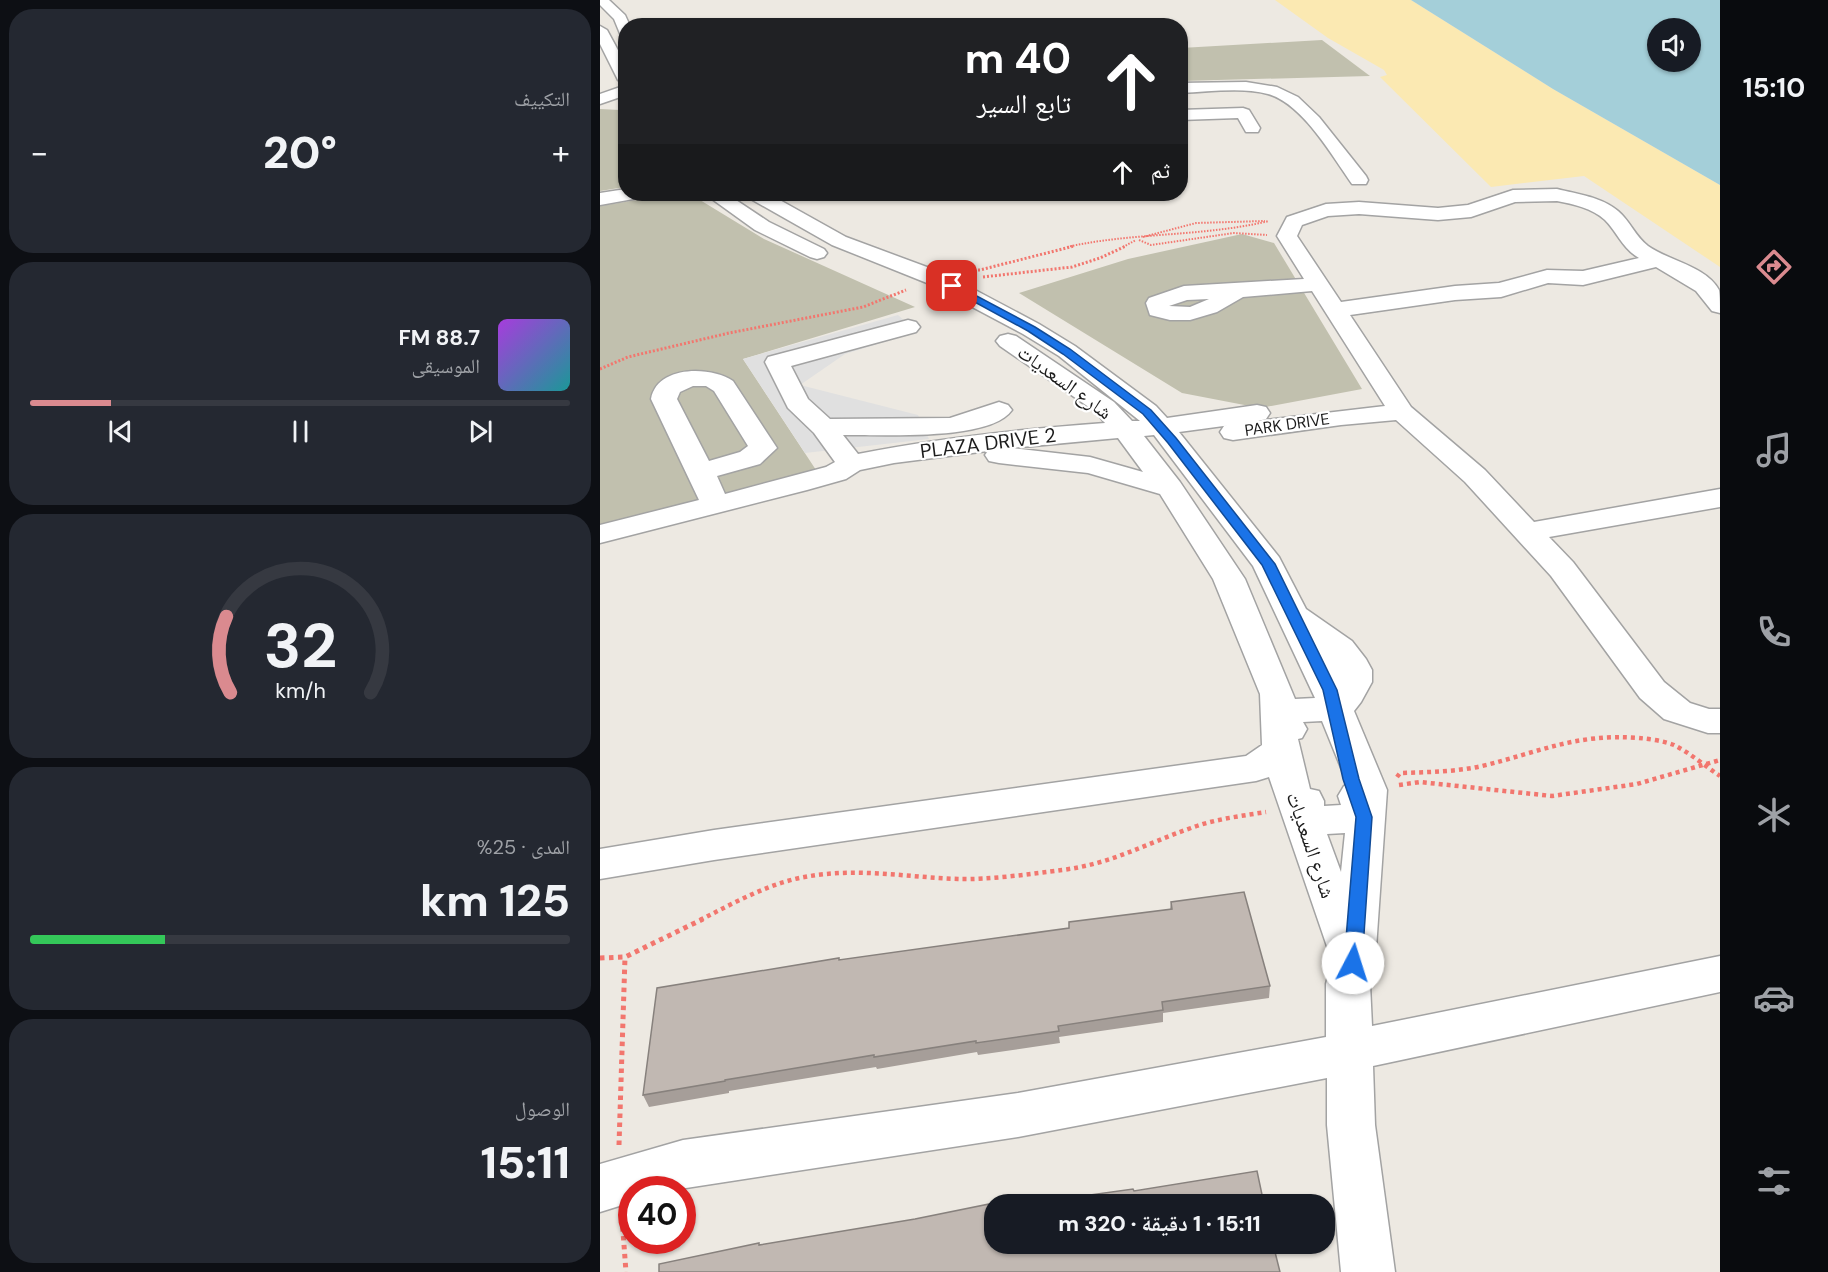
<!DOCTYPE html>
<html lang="ar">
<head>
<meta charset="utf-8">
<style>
	:root { --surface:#171b24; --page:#242831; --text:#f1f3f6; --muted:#9ea1a6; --line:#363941; --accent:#da8a8f }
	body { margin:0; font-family:"DM Sans","Noto Naskh Arabic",sans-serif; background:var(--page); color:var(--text); direction:rtl; height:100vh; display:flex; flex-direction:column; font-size:22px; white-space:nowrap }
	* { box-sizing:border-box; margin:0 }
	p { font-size:20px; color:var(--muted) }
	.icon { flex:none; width:33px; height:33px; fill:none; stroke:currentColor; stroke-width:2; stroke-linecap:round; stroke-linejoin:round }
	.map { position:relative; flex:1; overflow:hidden; direction:ltr }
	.side { display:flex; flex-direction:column; gap:9px; padding:9px; background:#0d0f14; width:600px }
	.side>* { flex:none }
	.guide { position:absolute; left:18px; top:18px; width:570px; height:183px; border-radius:24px; box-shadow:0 2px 4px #0004; direction:rtl; background:#202124; color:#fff; overflow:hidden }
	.tools { position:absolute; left:1047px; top:18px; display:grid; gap:12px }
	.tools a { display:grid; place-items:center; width:54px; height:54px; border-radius:50%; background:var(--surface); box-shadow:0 2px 4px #0004; font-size:30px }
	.speed { position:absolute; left:18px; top:1176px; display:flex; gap:12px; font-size:30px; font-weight:700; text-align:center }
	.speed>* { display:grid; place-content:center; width:78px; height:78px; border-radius:50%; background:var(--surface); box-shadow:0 2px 4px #0004; line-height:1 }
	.speed .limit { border:9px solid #d22; background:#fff; color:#111 }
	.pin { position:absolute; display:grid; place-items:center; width:51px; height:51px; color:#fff; margin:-26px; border-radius:12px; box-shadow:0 3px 9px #0006 }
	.me { position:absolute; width:66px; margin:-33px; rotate:5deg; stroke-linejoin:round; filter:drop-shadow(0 0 4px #0008) }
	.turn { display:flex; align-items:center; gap:21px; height:126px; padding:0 18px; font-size:27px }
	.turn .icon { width:78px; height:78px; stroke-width:2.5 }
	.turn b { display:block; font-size:42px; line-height:51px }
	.then { display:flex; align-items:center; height:57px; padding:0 18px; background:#0003; gap:12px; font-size:22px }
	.big { font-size:45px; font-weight:800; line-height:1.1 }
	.side .card { flex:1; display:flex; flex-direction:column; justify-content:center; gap:9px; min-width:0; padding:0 21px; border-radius:24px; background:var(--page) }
	.side .dial { align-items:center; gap:0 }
	.dial svg { height:156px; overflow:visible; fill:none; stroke:var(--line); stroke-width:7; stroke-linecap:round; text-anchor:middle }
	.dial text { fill:var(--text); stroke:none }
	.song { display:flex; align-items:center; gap:18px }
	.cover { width:72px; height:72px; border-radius:9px; background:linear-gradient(135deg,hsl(280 70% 55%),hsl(180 70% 35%)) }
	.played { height:6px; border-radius:3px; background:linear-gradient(90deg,var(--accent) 15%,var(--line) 15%) }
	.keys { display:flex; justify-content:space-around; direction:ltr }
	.heat { display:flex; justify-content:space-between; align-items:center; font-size:33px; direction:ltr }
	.charge { height:9px; border-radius:4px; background:linear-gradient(90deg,#34c759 25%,var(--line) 0) }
	.trip { position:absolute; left:384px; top:1194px; width:351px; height:60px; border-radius:24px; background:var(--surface); box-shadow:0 2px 4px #0004; font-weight:800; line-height:60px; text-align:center; direction:rtl }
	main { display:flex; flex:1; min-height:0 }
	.dock { display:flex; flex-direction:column; width:108px; justify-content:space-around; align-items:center; background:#090b0e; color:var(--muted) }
	.dock .icon { width:42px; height:42px }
	.dock .active { color:var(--accent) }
	.dock b { font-size:27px; color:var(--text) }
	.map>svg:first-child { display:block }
	.construction { fill:#c1c0ae }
	.sand { fill:#fbe9b2 }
	.parking { fill:#e0e0e0 }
	.water { fill:#a4cfd9; fill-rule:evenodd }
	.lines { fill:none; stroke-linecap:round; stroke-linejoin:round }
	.minor-casing { stroke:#a3a3a3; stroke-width:3 }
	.path-far3 { stroke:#f2766e; stroke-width:2; stroke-dasharray:1.5 1.5; stroke-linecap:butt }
	.path-far2 { stroke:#f2766e; stroke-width:3; stroke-dasharray:2 2; stroke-linecap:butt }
	.path-far1 { stroke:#f2766e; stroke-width:4.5; stroke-dasharray:4 4; stroke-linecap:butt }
	.path { stroke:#f2766e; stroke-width:5; stroke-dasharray:4.5 4.5; stroke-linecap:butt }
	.minor { fill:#fff; fill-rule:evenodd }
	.wall { fill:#a69e99 }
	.building { fill:#c1b8b2; stroke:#87817d; stroke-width:1.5 }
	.route { fill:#1a73e8; stroke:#114b97; stroke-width:1.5 }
	.labels { text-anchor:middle; stroke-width:4.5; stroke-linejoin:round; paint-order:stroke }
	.far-street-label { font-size:16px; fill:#1c1c1c; stroke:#fff }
	.street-label { font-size:20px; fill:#1c1c1c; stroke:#fff }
</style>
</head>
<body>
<main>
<nav class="dock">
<b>15:10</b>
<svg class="icon active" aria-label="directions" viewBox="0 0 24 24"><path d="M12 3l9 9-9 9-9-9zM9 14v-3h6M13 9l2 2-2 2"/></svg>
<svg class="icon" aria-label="music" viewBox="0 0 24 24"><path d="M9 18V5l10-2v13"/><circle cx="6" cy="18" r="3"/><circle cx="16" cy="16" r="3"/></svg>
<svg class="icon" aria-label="phone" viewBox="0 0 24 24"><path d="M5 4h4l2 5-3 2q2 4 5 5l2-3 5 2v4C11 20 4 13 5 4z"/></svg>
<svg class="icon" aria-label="climate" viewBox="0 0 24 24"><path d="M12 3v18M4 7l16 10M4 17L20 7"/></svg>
<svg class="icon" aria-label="car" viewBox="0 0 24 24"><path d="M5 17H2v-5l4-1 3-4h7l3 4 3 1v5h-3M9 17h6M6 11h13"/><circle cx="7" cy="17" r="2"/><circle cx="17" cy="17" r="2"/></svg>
<svg class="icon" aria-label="filters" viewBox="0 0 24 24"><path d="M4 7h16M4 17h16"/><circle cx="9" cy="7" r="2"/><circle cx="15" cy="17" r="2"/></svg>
</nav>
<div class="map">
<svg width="1120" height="1272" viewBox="0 0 1120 1272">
	<rect width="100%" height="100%" fill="#ede9e2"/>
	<!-- construction -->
	<path class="construction" d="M 722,40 L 770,76 L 581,81 L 581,48 Z
		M 0,109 L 20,110 L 26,120 L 25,187 L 0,191 Z
		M 74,194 L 100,200 L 164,239 L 315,307 L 143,359 L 216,470 L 0,530 L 0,206 Z
		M 642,234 L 674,243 L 762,389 L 660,408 L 582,393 L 419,293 L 528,259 Z"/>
	<!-- sand -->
	<path class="sand" d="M 675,0 L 811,0 L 953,89 L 1120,185 L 1120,267 L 984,176 L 891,187 L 780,77 L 787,75 L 784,70 L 728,38 Z"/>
	<!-- parking -->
	<path class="parking" d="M 298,315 L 317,332 L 245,354 L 200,385 L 318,415 L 329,439 L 205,453 L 143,359 Z"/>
	<!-- water -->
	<path class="water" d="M 811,0 L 1120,0 L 1120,185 L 953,89 ZM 1058,28 L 1090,28 L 1090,62 L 1058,62 Z"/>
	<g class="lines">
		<!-- minor casing -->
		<g class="minor-casing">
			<path id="minor" d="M 0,0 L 9,0 L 25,15 L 30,26 L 26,26 L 26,37 L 21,36 L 14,19 L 0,5 Z
				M 0,26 L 7,30 L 26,65 L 26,85 L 18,80 L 0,44 Z
				M 646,82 L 677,87 L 698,97 L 719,117 L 766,176 L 768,180 L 766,184 L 752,184 C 732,156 703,104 668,94 C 641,87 609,92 580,93 L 580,83 Z
				M 26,85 L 26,95 L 0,104 L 0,94 Z
				M 643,108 L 649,110 L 660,128 L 658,132 L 646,132 L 638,118 L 580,120 L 580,110 Z
				M 26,189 L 26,194 L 42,194 L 39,198 L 0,205 L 0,193 Z
				M 957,189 C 977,194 1002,197 1018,211 C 1030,221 1035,236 1048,246 C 1069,261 1106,266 1119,290 C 1120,296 1120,306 1120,313 L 1112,311 L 1096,291 L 1056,267 L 983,285 L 948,283 L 901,297 L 855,300 L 750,315 L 811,407 L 885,470 L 934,522 L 1120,489 L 1120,507 L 949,537 L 973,562 L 1064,682 L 1090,703 L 1109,709 L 1120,709 L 1120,733 L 1108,733 L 1064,719 L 1040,698 L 951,576 L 865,482 L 796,420 L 741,425 L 633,440 L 624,438 L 620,432 L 624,426 L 631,425 L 579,432 L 679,557 L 706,609 L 752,641 L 766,659 L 772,670 L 772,682 L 761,702 L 754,711 L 787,790 L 775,963 L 770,984 L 772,1026 L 1120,956 L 1120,992 L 773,1066 L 775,1125 L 795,1272 L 741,1272 L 727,1125 L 727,1078 L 418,1137 L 73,1190 L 32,1190 L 32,1202 L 0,1212 L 0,1164 L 83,1140 L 418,1093 L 726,1037 L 726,984 L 732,961 L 669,777 L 656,781 L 114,860 L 0,879 L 0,849 L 114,830 L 646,756 L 662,745 L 660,694 L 613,579 L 560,494 L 488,473 L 399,463 L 389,461 L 385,455 L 388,451 L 294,463 L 260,470 L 246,479 L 207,490 L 0,543 L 0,525 L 99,500 L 51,399 C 57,365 111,366 133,381 L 177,448 L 160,464 L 117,476 L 125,494 L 226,467 L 235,462 L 214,433 L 188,408 L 165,362 L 168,357 L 308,320 L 316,322 L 320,327 L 316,332 L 191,366 L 208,399 L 230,419 L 350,418 L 399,402 L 408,405 L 412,410 C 390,442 280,434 243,435 L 258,454 C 339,438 423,429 505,423 L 496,412 L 400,346 L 396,341 L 400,336 L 408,334 L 416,336 L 514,402 L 532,421 L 540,421 L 459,356 L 423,334 L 327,283 L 232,245 L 149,198 L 147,194 L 169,194 L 246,237 L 343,273 L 439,324 L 475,346 L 556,406 L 567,418 L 657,405 L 666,407 L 670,413 L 666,419 L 658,421 L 785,406 L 712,291 L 643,297 L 617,312 L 590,320 L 570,320 L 550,315 L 546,303 L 549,298 L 584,286 L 704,279 L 677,236 L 687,217 L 726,204 L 759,202 L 838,208 L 868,205 L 913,190 ZM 957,201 C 973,204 992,208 1005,220 C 1017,232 1023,249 1039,258 L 983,271 L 947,270 L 899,283 L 855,286 L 741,302 L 697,236 L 702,225 L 728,216 L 759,214 L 838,220 L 871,217 L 915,202 ZM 609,299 L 590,307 L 569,306 L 587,300 ZM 93,386 L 106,386 L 114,391 L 148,446 L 140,452 L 109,461 L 77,399 L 80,392 ZM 554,435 L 653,566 L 715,698 L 695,699 L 645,579 L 580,482 L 544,436 ZM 518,438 L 543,472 L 490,457 L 412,448 ZM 722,721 L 748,785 L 744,786 L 738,796 L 741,805 L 724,806 L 724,801 L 719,791 L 710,789 L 698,739 L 702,738 L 707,729 L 703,722 ZM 745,833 L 741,872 L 727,834 Z
				M 105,194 L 127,194 L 169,222 L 224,249 L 227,253 L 224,257 L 217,259 L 210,257 L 155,230 Z"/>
		</g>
		<!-- path-far3 -->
		<path class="path-far3" d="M 543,237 L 596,223 L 665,221
			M 539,240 L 551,245 L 634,233 L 667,235
			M 467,247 C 534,232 602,237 669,221
			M 523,247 L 536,240"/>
		<!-- path-far2 -->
		<path class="path-far2" d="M 370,270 L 380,270 L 474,246
			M 383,277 L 472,267 L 500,258 L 526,246
			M 0,369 L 28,357 L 129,333 L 263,307 L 306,290"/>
		<!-- path-far1 -->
		<path class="path-far1" d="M 797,777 L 800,773 C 828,772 855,772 882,766 C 940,752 976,733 1039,738 C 1050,739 1064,741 1074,745 C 1090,753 1105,766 1120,776
			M 799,785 L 820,782 L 952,796 L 1037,784 L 1120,760
			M 100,920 C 130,905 162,887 195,879 C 250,866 303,877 358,879 C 387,880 432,874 462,870 C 511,864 545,844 591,828 C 615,819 641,816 666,812"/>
		<!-- path -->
		<path class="path" d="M 0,958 L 25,957 L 103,919
			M 19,1145 L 25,957
			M 22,1218 L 26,1272"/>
		<!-- minor -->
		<use href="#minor" class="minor"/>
	</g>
	<!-- wall -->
	<path class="wall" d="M 571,902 L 670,986 L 669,998 L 563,1013 L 563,1022 L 459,1037 L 460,1043 L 378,1055 L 377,1052 L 277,1069 L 276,1067 L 129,1091 L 129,1093 L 49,1107 L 43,1095 L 240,960 L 469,928 L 570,909 Z"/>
	<!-- building -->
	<path class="building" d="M 644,892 L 670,986 L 562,1002 L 563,1010 L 458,1026 L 459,1031 L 376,1043 L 376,1041 L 274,1057 L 274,1055 L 125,1080 L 125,1081 L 43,1095 L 57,988 L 239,958 L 239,960 L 469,928 L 469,922 L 572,909 L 571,902 Z
		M 657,1171 L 664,1204 L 425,1204 L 533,1189 L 534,1191 Z
		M 409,1200 L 410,1204 L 394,1204 L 394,1244 L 673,1244 L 680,1272 L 59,1272 L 59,1264 L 159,1243 L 159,1245 L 315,1219 Z"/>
	<!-- route -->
	<path class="route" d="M 349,285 L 356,285 L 435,327 L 470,349 L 551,410 L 576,438 L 675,564 L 737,690 L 759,779 L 772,817 L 762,963 L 759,968 L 753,971 L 746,968 L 744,963 L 756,817 L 743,779 L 723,690 L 662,565 L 568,443 L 543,414 L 463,354 L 428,331 L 349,288 Z"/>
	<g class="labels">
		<!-- far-street labels -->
		<g class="far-street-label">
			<text transform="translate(687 424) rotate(-8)" y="6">PARK DRIVE</text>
		</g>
		<!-- street labels -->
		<g class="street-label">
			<text transform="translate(465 382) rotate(36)" y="7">شارع السعديات</text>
			<text transform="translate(388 443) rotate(-7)" y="7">PLAZA DRIVE 2</text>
			<text transform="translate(711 845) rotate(71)" y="7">شارع السعديات</text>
		</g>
	</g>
</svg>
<div class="tools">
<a><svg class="icon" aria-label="sound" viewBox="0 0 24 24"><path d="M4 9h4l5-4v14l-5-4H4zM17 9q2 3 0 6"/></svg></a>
</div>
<div class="speed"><div class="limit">40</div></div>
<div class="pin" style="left:352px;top:286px;background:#d93025"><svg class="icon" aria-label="arrive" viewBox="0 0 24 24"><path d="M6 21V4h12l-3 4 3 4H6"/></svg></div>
<svg class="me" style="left:753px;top:963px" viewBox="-20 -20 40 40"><circle r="19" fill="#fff"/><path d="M0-13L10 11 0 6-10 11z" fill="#1a73e8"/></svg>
<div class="trip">15:11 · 1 دقيقة · 320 m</div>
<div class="guide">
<div class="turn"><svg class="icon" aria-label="ahead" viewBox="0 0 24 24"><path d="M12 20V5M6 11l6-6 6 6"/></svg><div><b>40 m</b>تابع السير</div></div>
<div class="then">ثم<svg class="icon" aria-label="ahead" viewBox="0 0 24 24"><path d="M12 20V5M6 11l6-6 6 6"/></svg></div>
</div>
</div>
<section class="side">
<div class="card"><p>التكييف</p>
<div class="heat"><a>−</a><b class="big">20°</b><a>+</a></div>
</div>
<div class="card">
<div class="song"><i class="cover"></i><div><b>88.7 FM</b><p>الموسيقى</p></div></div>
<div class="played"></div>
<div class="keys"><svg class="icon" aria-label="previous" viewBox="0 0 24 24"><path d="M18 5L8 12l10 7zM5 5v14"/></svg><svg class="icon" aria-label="pause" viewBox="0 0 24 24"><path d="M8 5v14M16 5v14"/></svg><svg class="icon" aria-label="next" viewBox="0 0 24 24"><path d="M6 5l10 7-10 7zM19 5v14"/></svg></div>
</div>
<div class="card dial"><svg viewBox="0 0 100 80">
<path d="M14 69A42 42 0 1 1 86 69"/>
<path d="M14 69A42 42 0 0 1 12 30" stroke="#da8a8f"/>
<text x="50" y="56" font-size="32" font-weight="700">32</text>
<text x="50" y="72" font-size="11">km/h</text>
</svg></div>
<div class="card"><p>المدى · 25%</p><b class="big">125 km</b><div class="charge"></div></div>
<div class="card"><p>الوصول</p><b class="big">15:11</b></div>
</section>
</main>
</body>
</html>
